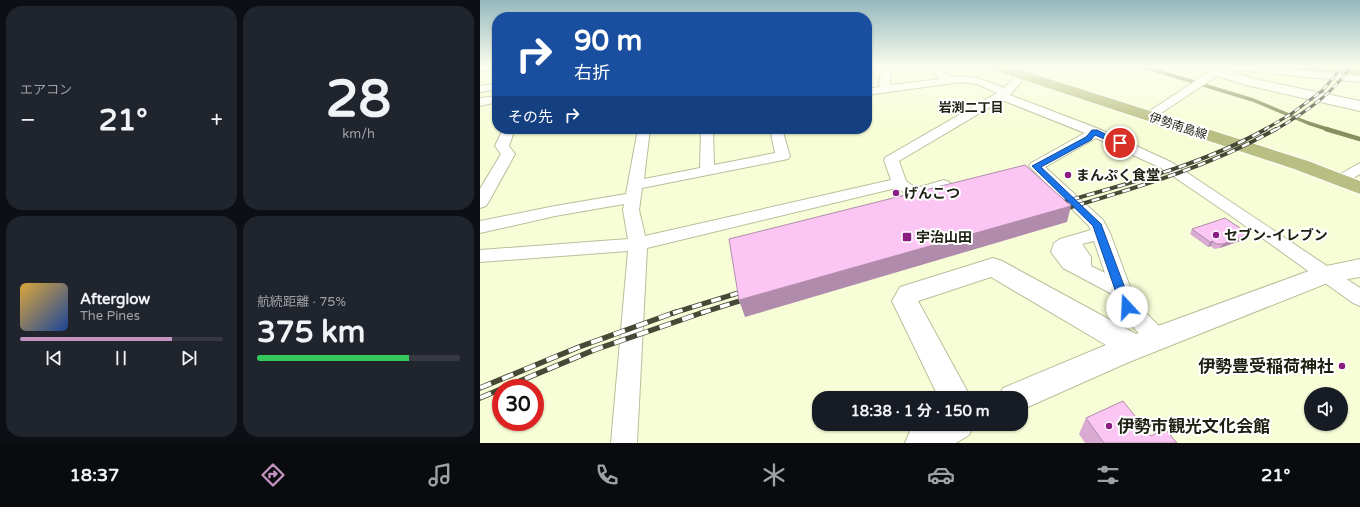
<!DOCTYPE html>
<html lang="ja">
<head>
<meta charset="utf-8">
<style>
	:root { --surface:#171b24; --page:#20242c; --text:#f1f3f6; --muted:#9ea1a6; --line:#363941; --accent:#c393c1 }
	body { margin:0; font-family:"Varela Round","Noto Sans JP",sans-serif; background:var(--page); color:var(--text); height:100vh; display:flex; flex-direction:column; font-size:15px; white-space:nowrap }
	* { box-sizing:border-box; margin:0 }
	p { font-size:13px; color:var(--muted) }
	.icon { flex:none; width:22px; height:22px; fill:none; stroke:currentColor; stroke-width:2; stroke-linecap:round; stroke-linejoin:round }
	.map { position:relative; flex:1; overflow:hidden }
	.sheet { display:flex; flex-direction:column; gap:6px; padding:6px; background:#0d0f14; width:480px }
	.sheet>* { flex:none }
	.hud { position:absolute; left:12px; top:12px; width:380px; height:122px; border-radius:16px; box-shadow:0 1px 3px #0004; background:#1a4fa0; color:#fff; overflow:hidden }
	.tools { position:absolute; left:824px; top:387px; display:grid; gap:8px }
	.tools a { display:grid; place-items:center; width:44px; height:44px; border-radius:50%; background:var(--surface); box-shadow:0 1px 3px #0004; font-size:20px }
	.speed { position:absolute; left:12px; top:379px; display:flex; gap:8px; font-size:20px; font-weight:700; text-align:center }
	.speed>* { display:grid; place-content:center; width:52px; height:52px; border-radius:50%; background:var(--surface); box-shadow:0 1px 3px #0004; line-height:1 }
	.speed .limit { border:6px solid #d22; background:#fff; color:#111 }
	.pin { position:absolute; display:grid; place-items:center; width:34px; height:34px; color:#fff; margin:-17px; border:2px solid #fff; border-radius:50%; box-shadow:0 1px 4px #0007 }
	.me { position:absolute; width:44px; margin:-22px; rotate:340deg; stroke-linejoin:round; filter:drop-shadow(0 0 3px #0008) }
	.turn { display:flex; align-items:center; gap:14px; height:84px; padding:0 16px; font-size:18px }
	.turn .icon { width:52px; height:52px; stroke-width:2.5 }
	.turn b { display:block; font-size:28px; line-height:34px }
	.then { display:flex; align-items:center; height:38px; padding:0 16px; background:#0003; gap:8px; font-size:15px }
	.big { font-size:30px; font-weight:700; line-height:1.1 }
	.sheet .widget { flex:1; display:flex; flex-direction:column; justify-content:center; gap:6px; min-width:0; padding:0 14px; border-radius:16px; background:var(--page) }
	.sheet .dial { align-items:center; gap:0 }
	.dial b { font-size:52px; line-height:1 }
	.song { display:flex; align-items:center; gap:12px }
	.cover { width:48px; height:48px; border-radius:6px; background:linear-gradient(135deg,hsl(40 70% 55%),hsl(220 70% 35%)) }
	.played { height:4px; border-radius:2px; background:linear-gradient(90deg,var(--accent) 75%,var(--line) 75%) }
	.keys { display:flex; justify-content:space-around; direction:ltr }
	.heat { display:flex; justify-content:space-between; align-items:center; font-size:22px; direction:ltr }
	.charge { height:6px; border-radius:3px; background:linear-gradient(90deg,#34c759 75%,var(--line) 0) }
	.sheet .tiles { flex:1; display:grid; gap:6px; grid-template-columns:repeat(2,1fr) }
	.trip { position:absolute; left:332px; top:391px; width:216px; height:40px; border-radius:16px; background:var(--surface); box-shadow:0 1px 3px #0004; font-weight:700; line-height:40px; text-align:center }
	.tab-bar { display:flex; height:64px; justify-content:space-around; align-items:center; background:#090b0e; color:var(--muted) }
	.tab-bar .icon { width:28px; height:28px }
	.tab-bar .selected { color:var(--accent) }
	.tab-bar b { font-size:18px; color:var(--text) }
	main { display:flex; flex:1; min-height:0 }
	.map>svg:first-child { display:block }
	.water { fill:#b6be7e; stroke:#888f5e }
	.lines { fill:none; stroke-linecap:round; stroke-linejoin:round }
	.stream-far1 { stroke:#888f5e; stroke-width:3.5 }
	.stream { stroke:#888f5e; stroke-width:4.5 }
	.street-casing { stroke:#babf9b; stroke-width:2 }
	.secondary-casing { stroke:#babf9b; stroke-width:2 }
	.primary-casing { stroke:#fff; stroke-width:2 }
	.street { fill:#fff; fill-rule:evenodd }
	.secondary { fill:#fff; fill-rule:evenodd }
	.primary { fill:#b9be82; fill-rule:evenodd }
	.rail-far3-casing { stroke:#474937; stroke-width:3 }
	.rail-far2-casing { stroke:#474937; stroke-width:4 }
	.rail-far1-casing { stroke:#474937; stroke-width:5 }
	.rail-casing { stroke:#474937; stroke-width:5.5 }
	.rail-far3 { stroke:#fff; stroke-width:2; stroke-dasharray:6; stroke-linecap:butt }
	.rail-far2 { stroke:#fff; stroke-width:2.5; stroke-dasharray:8; stroke-linecap:butt }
	.rail-far1 { stroke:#fff; stroke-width:3.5; stroke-dasharray:10; stroke-linecap:butt }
	.rail { stroke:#fff; stroke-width:4; stroke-dasharray:12; stroke-linecap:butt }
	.wall { fill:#d9aad2 }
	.shaded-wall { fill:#b08bab }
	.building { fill:#fcc6f4; stroke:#b08bab }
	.route { fill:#1a73e8; stroke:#114b97 }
	.poi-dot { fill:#8a1d81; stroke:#fff; stroke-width:1.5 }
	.labels { text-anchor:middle; stroke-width:4; stroke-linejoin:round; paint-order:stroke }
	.far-street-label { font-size:12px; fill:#1e2012; stroke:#fff }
	.far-neighbourhood-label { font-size:13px; font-weight:bold; fill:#1e2012; stroke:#fff }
	.poi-label { font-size:14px; font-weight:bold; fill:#1e2012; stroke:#fff; text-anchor:start }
	.near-poi-label { font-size:17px; font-weight:bold; fill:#1e2012; stroke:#fff; text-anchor:end }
</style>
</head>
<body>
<main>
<section class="sheet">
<div class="tiles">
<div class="widget"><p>エアコン</p>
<div class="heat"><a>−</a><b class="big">21°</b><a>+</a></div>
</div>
<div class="widget dial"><b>28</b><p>km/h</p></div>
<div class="widget">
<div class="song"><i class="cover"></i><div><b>Afterglow</b><p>The Pines</p></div></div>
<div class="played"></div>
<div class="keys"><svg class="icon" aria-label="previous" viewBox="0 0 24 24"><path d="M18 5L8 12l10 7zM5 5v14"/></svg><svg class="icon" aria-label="pause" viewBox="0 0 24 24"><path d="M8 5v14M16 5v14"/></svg><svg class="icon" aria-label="next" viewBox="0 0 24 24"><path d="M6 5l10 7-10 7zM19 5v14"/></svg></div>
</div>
<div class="widget"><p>航続距離 · 75%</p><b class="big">375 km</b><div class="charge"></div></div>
</div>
</section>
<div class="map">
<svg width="880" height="443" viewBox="0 0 880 443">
	<rect width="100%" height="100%" fill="#f7fdd7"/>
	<!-- water -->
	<path class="water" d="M 782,66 L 880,66 L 880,76 Z"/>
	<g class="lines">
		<!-- stream-far1 -->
		<path class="stream-far1" d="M 661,66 L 773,100 L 828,123 L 850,130"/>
		<!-- stream -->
		<path class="stream" d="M 846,129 L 880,139"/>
		<!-- street casing -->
		<g class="street-casing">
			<path id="street" d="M 0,66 L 17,66 L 17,70 L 0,71 Z
				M 402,66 L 412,66 L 410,84 L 411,85 L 460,79 L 448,66 L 459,66 L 470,77 C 491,74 506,80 524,88 L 533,79 L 533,66 L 543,66 L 543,80 L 530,95 L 619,129 L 691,162 L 880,288 L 880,306 L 873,303 L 750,215 L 681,168 L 616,138 L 565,167 L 623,220 L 630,233 L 656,303 L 685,332 L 688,338 L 685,344 L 677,347 L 669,344 L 640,313 L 632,294 L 583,268 L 571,252 L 574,243 L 580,239 L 611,230 L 609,226 L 549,166 L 551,163 L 605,133 L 522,100 L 419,161 L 426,181 L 436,188 L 464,180 L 469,182 L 472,185 L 469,188 L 434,198 L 416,188 L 167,248 L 157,443 L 131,443 L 148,251 L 0,262 L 0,250 L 148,239 L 143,210 L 144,204 L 75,216 L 0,233 L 0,221 L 75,206 L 146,194 L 158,129 L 170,129 L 164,179 L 220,168 L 221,129 L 233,129 L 234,165 L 295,153 L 290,129 L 302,129 L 310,156 L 308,159 L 303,160 L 162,188 L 159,210 L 165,236 L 411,180 L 404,160 L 406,157 L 517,93 L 497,84 L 481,82 L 387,95 L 387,89 L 400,87 L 399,84 ZM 614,241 L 625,273 L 611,266 L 611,257 L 602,244 Z
				M 749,66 L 778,66 L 880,76 L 880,82 L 757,70 L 737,76 L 672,119 L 668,120 L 662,116 L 729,72 Z
				M 17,83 L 17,89 L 0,92 L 0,86 Z
				M 17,96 L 17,102 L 0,106 L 0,98 Z
				M 23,129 L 35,129 L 29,146 L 35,154 L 8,203 L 6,206 L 0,208 L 0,189 L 21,154 L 15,146 Z
				M 880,163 L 880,174 L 865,183 L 855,183 L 852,180 L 855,177 Z"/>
		</g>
		<!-- secondary casing -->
		<g class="secondary-casing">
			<path id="secondary" d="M 714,66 L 735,66 L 774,79 L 880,101 L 880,111 L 766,85 L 716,69 Z
				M 513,258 L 522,261 L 656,334 L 837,268 L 880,259 L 880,277 L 850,282 L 649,362 L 541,410 L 541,398 L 518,398 L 523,388 L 626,345 L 511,277 L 438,301 L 491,398 L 459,398 L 412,301 L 420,287 Z
				M 443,424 L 494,424 L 489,435 L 476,443 L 425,443 L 430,431 Z"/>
		</g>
		<!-- primary casing -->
		<g class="primary-casing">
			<path id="primary" d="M 508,66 L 528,66 L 828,161 L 880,181 L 880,194 L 814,169 L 510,69 Z"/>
		</g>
		<!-- street -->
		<use href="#street" class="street"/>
		<!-- secondary -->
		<use href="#secondary" class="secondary"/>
		<!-- primary -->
		<use href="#primary" class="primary"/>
		<!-- rail-far3 casing -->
		<g class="rail-far3-casing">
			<path id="rail-far3" d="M 784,130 L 811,114 L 842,91 L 863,66
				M 795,130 C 824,113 852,95 871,66"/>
		</g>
		<!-- rail-far2 casing -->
		<g class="rail-far2-casing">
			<path id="rail-far2" d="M 576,204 C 647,184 721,165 786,129
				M 581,210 C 655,188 729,167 796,129"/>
		</g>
		<!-- rail-far1 casing -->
		<g class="rail-far1-casing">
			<path id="rail-far1" d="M 581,210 L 584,209
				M 193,313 L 268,290
				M 221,313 L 269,298"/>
		</g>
		<!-- rail casing -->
		<g class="rail-casing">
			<path id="rail" d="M 0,388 L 99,347 L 196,312
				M 23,388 L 114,350 L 224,312
				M 0,398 L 21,389"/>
		</g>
		<!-- rail-far3 -->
		<use href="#rail-far3" class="rail-far3"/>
		<!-- rail-far2 -->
		<use href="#rail-far2" class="rail-far2"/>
		<!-- rail-far1 -->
		<use href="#rail-far1" class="rail-far1"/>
		<!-- rail -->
		<use href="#rail" class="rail"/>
	</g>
	<!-- wall -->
	<path class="wall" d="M 712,229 L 766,239 L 740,248 L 734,249 L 731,246 L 728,247 L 710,234 Z
		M 606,418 L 671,436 L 697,443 L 605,443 L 599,434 Z"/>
	<!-- shaded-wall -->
	<path class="shaded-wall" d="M 591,206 L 587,222 L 265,317 L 259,300 Z
		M 769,234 L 766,239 L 740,248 L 743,244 Z
		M 733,241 L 731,246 L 728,247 L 730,242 Z"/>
	<!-- building -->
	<path class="building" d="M 545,165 L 591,206 L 259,300 L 249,239 Z
		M 745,218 L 769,234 L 743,244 L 736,244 L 733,241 L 730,242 L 712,229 Z
		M 643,401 L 671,436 L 685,429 L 697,443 L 624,443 L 606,418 Z"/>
	<!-- sky -->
	<linearGradient id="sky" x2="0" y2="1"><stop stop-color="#94b8be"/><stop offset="0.52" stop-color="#fbfeed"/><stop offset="1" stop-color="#fbfeed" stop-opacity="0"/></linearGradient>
	<rect width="880" height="128" fill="url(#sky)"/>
	<!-- route -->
	<path class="route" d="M 612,130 L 617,130 L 644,143 L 638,145 L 615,135 L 611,140 L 561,167 L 621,224 L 652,307 L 651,310 L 643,310 L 641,307 L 613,226 L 552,166 L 606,137 Z"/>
	<!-- markers -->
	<g class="poi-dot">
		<circle cx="588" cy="175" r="4"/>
		<circle cx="416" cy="193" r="4"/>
		<circle cx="736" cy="235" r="4"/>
		<rect x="422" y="232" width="10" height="10" rx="2"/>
		<circle cx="862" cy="366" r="4"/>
		<circle cx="629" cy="426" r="4"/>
	</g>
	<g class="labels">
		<!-- far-street labels -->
		<g class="far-street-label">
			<text transform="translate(698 126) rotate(18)" y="4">伊勢南島線</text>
		</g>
		<!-- far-neighbourhood labels -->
		<g class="far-neighbourhood-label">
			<text x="491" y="112">岩渕二丁目</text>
		</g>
		<!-- poi labels -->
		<g class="poi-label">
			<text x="596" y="180">まんぷく食堂</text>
			<text x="424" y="198">げんこつ</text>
			<text x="744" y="240">セブン-イレブン</text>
			<text x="436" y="242">宇治山田</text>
		</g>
		<!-- near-poi labels -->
		<g class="near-poi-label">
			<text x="854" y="372">伊勢豊受稲荷神社</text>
			<text x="637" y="432" text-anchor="start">伊勢市観光文化会館</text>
		</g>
	</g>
</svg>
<div class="tools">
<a><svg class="icon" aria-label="sound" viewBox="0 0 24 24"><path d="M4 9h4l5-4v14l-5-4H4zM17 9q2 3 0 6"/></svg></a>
</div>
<div class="speed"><div class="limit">30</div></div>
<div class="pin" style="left:640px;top:143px;background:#d93025"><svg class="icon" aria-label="arrive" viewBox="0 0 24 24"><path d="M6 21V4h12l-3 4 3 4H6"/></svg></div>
<svg class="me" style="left:647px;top:307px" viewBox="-20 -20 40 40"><circle r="19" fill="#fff"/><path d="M0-13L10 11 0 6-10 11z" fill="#1a73e8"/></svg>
<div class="trip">18:38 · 1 分 · 150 m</div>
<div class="hud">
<div class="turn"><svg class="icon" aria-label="right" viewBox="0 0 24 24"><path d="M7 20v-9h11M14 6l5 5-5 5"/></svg><div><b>90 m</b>右折</div></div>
<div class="then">その先<svg class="icon" aria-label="right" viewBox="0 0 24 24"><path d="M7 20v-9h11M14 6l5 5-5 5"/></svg></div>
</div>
</div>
</main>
<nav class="tab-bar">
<b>18:37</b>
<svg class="icon selected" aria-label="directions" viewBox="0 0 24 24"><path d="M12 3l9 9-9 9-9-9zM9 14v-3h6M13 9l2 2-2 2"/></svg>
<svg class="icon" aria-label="music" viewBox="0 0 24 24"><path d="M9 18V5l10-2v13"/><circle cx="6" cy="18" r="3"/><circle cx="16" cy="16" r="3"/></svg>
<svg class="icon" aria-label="phone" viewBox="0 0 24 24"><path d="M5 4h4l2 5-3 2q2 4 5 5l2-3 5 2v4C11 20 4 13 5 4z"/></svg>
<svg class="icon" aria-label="climate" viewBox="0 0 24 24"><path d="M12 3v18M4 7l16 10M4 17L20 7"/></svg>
<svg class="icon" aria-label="car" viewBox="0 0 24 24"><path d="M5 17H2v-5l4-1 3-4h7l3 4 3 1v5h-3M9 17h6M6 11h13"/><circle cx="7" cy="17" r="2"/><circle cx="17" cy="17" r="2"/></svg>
<svg class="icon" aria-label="filters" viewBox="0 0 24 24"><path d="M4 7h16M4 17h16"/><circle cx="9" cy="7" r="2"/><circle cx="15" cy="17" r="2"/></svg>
<b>21°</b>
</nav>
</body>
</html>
